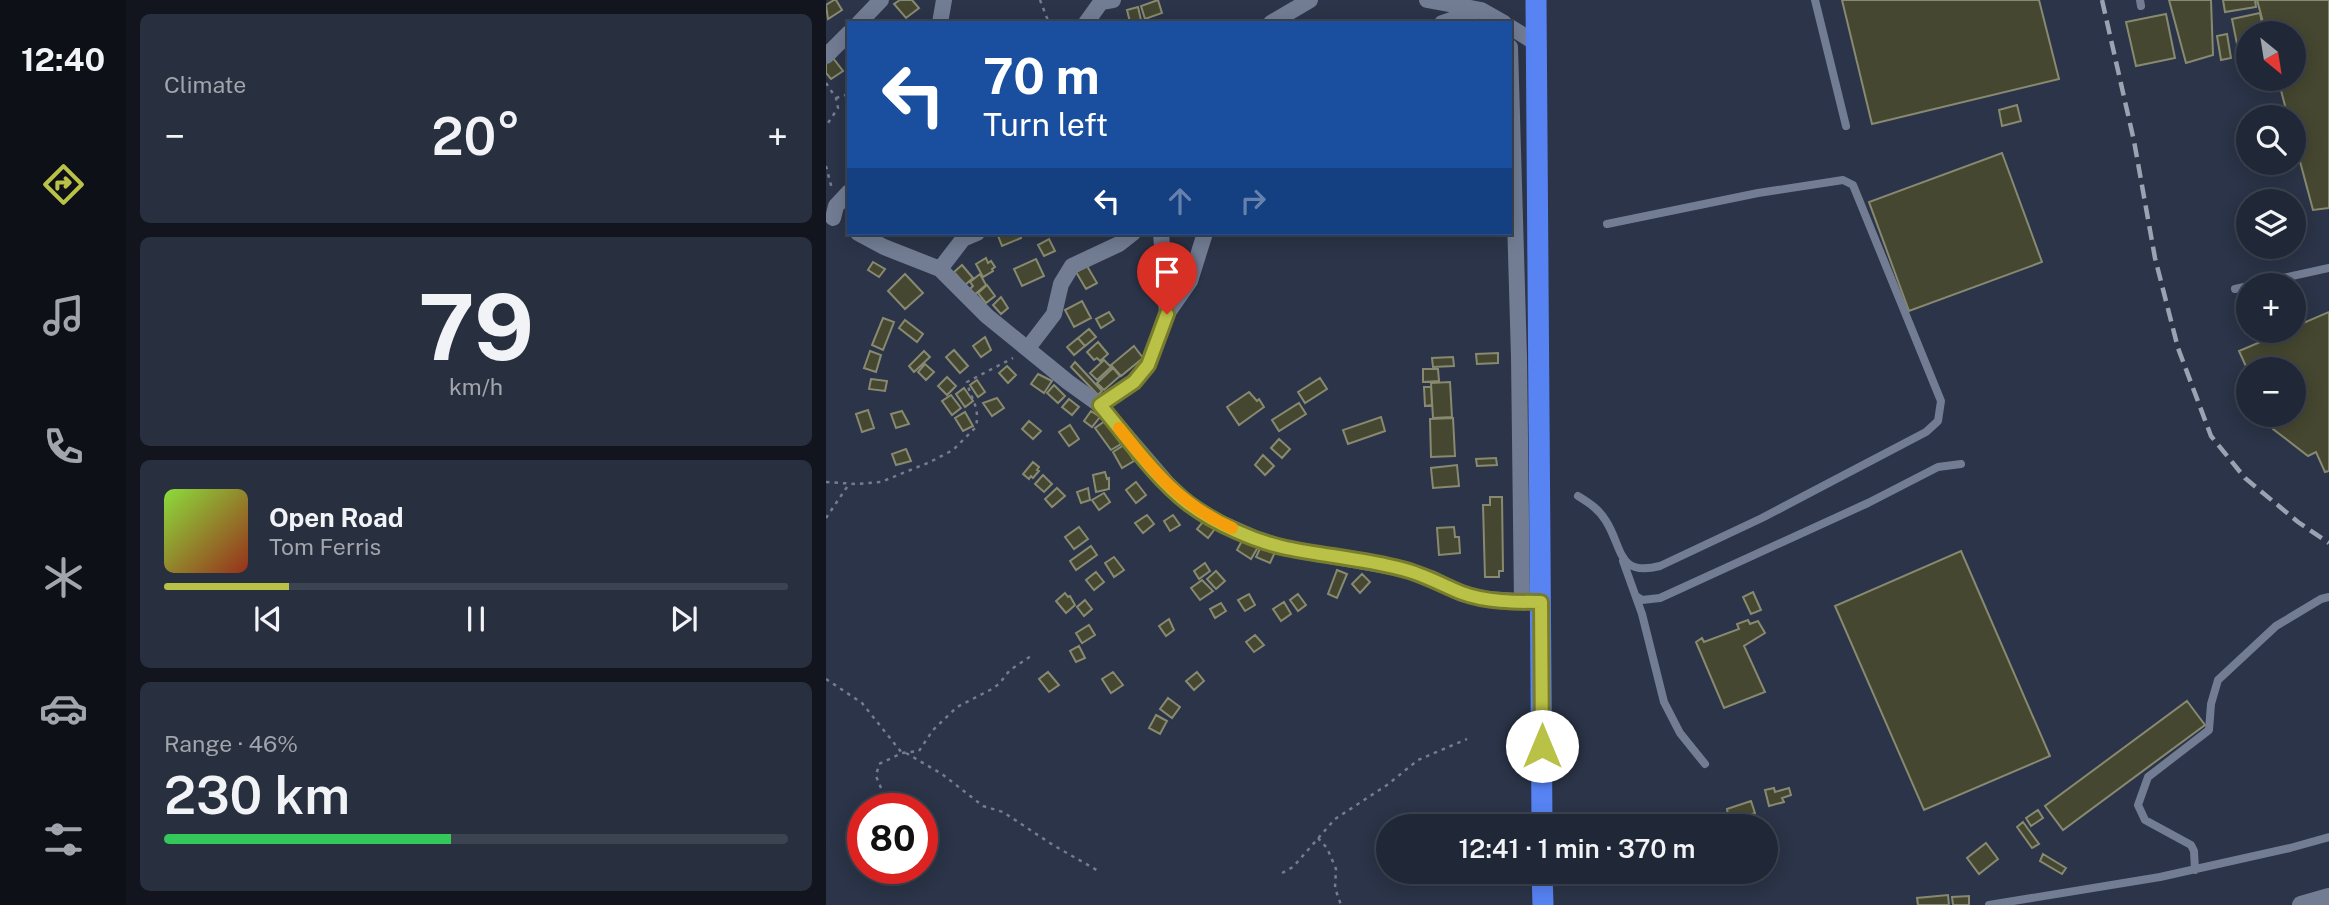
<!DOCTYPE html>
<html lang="en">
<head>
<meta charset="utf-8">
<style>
	:root { --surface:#202736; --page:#282f3e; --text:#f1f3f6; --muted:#a2a5ad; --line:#3d4451; --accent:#b9c146 }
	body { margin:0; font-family:"Public Sans",sans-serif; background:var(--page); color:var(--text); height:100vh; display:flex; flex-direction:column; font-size:26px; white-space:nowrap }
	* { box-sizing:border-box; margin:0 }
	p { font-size:23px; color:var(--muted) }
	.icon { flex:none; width:38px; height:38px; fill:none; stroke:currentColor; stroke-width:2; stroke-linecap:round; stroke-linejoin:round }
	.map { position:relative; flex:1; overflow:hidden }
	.drawer { display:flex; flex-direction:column; gap:14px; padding:14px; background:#12151e; width:700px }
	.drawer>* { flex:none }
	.top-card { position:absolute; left:21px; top:21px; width:665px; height:214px; border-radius:0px; box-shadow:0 4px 18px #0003,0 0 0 2px var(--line); background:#1a4fa0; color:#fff; overflow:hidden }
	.needle { width:46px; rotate:150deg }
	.controls { position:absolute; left:1410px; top:21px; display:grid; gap:14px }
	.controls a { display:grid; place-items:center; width:70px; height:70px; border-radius:50%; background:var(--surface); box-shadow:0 4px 18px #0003,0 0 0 2px var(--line); font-size:35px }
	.speed { position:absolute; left:21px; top:793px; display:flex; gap:14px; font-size:35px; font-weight:700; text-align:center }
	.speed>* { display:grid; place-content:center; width:91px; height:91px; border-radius:50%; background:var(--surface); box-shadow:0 4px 18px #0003,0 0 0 2px var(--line); line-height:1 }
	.speed .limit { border:10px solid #d22; background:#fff; color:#111 }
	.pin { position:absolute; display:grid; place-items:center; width:60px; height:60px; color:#fff; margin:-72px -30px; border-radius:50% 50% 50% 0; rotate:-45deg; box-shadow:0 0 7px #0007 }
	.pin .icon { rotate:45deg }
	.me { position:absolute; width:77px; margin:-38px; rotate:0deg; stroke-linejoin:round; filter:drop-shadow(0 0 5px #0008) }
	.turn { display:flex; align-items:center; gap:24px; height:147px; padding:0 21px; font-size:32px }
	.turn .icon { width:91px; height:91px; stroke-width:2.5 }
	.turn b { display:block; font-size:49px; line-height:60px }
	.lanes { display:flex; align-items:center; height:66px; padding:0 21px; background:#0003; justify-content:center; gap:35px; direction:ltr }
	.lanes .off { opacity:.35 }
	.big { font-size:52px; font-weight:600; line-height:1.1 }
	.drawer .widget { flex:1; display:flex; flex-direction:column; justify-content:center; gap:10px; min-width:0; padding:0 24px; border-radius:10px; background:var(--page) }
	.drawer .dial { align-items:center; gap:0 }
	.dial b { font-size:91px; line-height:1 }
	.song { display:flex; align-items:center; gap:21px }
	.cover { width:84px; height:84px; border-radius:10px; background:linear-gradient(135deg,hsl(90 70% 55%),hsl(10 70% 35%)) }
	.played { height:7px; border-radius:4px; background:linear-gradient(90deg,var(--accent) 20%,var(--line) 20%) }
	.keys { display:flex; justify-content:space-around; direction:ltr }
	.heat { display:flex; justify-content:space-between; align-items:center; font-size:38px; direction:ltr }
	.charge { height:10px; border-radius:5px; background:linear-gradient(90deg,#34c759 46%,var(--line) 0) }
	.trip { position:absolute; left:550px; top:814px; width:402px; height:70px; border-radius:35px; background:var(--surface); box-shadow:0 4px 18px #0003,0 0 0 2px var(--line); font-weight:600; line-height:70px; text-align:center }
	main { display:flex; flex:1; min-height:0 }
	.menu { display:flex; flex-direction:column; width:126px; justify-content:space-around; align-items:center; background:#0d1016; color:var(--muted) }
	.menu .icon { width:49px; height:49px }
	.menu .on { color:var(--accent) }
	.menu b { font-size:32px; color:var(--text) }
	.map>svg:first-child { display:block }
	.building { fill:#454730; stroke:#878a70; stroke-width:2 }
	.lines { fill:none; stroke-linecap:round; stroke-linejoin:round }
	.path { stroke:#757c8d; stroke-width:2.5; stroke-dasharray:3.5 5; stroke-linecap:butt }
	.lane { stroke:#727d94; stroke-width:8 }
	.street { stroke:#727d94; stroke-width:16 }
	.secondary { stroke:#727d94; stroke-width:18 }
	.highway { stroke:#5783f3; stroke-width:21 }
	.rail { stroke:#9ba2b1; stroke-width:4.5; stroke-dasharray:14 7; stroke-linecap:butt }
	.route-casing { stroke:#787d2e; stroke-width:18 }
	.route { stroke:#b9c146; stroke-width:12 }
	.slow { stroke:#f59e0b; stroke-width:12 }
</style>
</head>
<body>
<main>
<nav class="menu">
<b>12:40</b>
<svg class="icon on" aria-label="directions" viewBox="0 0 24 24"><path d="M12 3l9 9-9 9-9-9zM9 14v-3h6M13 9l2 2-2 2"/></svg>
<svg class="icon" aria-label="music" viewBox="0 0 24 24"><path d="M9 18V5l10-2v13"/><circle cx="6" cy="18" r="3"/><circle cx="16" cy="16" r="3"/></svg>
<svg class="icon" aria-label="phone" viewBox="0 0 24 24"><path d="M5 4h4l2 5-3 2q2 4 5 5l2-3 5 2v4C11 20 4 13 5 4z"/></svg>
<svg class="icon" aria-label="climate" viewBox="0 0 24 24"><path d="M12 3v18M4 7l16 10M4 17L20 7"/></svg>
<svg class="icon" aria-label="car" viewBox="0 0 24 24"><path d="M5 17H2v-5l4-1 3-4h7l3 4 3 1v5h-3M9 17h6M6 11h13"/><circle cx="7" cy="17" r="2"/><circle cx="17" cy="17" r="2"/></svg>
<svg class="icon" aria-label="filters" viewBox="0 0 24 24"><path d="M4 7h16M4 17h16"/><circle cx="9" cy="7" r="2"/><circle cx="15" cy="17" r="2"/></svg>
</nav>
<section class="drawer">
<div class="widget"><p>Climate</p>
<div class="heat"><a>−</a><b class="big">20°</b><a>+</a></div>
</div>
<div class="widget dial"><b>79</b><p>km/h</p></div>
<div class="widget">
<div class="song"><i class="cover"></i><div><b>Open Road</b><p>Tom Ferris</p></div></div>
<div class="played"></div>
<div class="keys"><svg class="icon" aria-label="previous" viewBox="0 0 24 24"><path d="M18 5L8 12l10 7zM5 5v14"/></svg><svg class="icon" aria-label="pause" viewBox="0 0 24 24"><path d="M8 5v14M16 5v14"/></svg><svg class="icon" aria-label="next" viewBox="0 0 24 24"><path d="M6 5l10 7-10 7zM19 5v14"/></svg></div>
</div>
<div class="widget"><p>Range · 46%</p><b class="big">230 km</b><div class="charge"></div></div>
</section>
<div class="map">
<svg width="1503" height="905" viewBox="0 0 1503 905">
	<rect width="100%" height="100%" fill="#2b3448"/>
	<!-- building -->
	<path class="building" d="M 8,0 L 10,0 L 16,10 L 2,19 L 0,5 Z
		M 74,0 L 86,0 L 93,8 L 80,18 L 68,4 Z
		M 332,0 L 336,13 L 319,19 L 315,6 Z
		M 1016,0 L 1213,0 L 1233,79 L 1046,124 Z
		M 1343,0 L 1385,0 L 1387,55 L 1360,63 Z
		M 1397,0 L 1429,0 L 1430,7 L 1399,12 Z
		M 1431,0 L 1503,0 L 1503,208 L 1487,210 L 1468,139 L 1468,117 L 1462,117 L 1452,79 L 1468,79 L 1468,33 L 1440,33 Z
		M 312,7 L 315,20 L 304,22 L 301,10 Z
		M 1434,13 L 1438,33 L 1423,33 L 1423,47 L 1412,49 L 1406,19 Z
		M 1340,14 L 1349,58 L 1310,66 L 1300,22 Z
		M 1401,34 L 1405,58 L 1395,60 L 1391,36 Z
		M 7,58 L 17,71 L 5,79 L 0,73 L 0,63 Z
		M 1191,105 L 1195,121 L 1176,126 L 1173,110 Z
		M 1176,153 L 1216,262 L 1083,311 L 1043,202 Z
		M 171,233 L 193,233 L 195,238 L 176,246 Z
		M 223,239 L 229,251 L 218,256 L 212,245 Z
		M 160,258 L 162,263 L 165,261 L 169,267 L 166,269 L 167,271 L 157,277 L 150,264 Z
		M 210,259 L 218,276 L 196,286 L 188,269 Z
		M 47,262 L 59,269 L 53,277 L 42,270 Z
		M 136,265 L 147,278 L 139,285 L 128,272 Z
		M 261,266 L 271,283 L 260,289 L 250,272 Z
		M 79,274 L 97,293 L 79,309 L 62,291 Z
		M 154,274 L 160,285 L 148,295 L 144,289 L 147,286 L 144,282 Z
		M 161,285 L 169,296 L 160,303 L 152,293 Z
		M 175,297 L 182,308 L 175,314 L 167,305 Z
		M 256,301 L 265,318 L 248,327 L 239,310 Z
		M 283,312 L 288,320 L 275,328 L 270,319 Z
		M 1503,312 L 1503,471 L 1499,472 L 1490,452 L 1482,456 L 1447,429 L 1441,415 L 1468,415 L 1468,369 L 1423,369 L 1423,373 L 1413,351 L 1460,331 L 1468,331 L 1468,327 Z
		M 57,318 L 68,322 L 57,350 L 46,345 Z
		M 79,320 L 97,334 L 91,342 L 73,328 Z
		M 263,329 L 270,337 L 259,346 L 252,338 Z
		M 159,337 L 165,350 L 155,357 L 147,346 Z
		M 252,338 L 259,346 L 248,355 L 241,347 Z
		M 272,342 L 282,354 L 274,361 L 271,358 L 268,360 L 261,352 Z
		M 308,346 L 317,358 L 295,376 L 285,365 Z
		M 128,350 L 142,366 L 134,373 L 120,357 Z
		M 44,351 L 55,355 L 50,372 L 38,368 Z
		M 98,351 L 104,357 L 88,372 L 83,366 Z
		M 672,353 L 672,363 L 651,364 L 650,354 Z
		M 627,357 L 628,366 L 607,367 L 606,358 Z
		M 278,360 L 285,367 L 271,380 L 264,373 Z
		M 249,362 L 276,391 L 272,395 L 245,367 Z
		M 99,364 L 108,372 L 100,380 L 92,372 Z
		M 181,366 L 190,375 L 182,383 L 173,373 Z
		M 287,368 L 294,376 L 278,390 L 271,383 Z
		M 597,369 L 612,369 L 613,381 L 597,382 Z
		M 212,374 L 226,381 L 218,393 L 205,384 Z
		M 121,377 L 130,386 L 121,395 L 112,386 Z
		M 494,378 L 501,389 L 479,403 L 472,392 Z
		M 45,379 L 61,381 L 59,391 L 43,389 Z
		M 151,380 L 159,392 L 152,397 L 144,385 Z
		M 624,382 L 626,417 L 607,418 L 605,383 Z
		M 228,385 L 239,396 L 232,403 L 221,393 Z
		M 598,387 L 605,387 L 606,405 L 599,406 Z
		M 138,388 L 147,401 L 139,407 L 130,394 Z
		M 423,392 L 431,401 L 433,399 L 438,407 L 413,425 L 401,407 Z
		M 125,395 L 135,408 L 126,415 L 116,401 Z
		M 171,398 L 178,408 L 166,416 L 157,403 Z
		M 243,399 L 253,407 L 246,415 L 236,407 Z
		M 473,403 L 480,414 L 453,431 L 446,420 Z
		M 42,410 L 48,428 L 36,432 L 30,414 Z
		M 76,411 L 83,424 L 70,428 L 65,414 Z
		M 265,411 L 274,417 L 266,427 L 258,421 Z
		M 139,412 L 147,426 L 137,431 L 129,418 Z
		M 555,417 L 559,431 L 522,444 L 517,430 Z
		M 627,418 L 629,456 L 605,457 L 604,419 Z
		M 203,421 L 215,431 L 207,439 L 196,429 Z
		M 279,421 L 295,444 L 285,450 L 269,428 Z
		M 244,425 L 253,439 L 243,446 L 233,432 Z
		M 453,439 L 464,449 L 456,458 L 445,448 Z
		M 298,445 L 308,461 L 296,468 L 287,452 Z
		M 80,449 L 85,461 L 70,465 L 66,454 Z
		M 437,455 L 448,466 L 439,475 L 429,465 Z
		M 670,458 L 671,465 L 651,466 L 650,459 Z
		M 207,462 L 213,467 L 211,470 L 213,471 L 207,478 L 205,476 L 203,479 L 197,474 Z
		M 631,465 L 633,486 L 607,488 L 605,468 Z
		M 279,472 L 281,479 L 283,478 L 283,489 L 270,492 L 267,475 Z
		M 217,475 L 226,484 L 218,492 L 209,484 Z
		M 310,482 L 320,495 L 310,503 L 300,490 Z
		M 231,488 L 239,496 L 226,507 L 219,499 Z
		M 262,488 L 264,500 L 255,503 L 251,492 Z
		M 278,493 L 284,502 L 273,510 L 266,500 Z
		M 664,497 L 676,497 L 677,571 L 673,571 L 673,577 L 659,577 L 657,505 L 664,505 Z
		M 321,515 L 328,524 L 317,533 L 309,523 Z
		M 347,515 L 354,525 L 344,531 L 338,521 Z
		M 380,518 L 391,526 L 382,538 L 371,529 Z
		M 253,527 L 262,539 L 248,549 L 239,537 Z
		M 628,527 L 629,537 L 633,537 L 634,553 L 613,555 L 611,528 Z
		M 418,537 L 432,547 L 425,559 L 411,550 Z
		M 436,544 L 450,550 L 444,563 L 430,557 Z
		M 265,546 L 271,555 L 250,570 L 244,561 Z
		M 1135,551 L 1224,756 L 1098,810 L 1009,606 Z
		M 288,557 L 298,570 L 288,577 L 279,563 Z
		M 379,563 L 384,571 L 373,579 L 368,571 Z
		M 511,570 L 521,574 L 511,598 L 502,594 Z
		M 390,571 L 399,581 L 390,589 L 381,579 Z
		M 270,572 L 278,582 L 268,590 L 260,580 Z
		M 536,574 L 544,582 L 534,593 L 526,584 Z
		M 376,580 L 387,591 L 374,600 L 365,588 Z
		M 927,592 L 935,610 L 925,614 L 917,597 Z
		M 239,593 L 242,597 L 244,596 L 249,605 L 240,613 L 230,601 Z
		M 423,594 L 429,605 L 419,611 L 412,600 Z
		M 472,594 L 480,605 L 472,611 L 464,600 Z
		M 259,600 L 266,609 L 258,616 L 251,607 Z
		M 458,602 L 465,614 L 455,621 L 447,609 Z
		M 395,603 L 400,611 L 389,618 L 384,609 Z
		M 343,619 L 348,630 L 340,636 L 333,626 Z
		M 922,620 L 924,624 L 932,621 L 939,633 L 918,646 L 939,692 L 898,708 L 870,642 L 876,638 L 878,642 L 913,629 L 911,624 Z
		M 263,625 L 269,635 L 256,643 L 250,633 Z
		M 429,635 L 438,645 L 428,652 L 420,642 Z
		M 253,646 L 259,658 L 250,662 L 244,651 Z
		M 222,672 L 233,685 L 223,692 L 213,679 Z
		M 287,672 L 297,685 L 285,693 L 276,679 Z
		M 371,672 L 378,681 L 368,690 L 360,681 Z
		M 342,698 L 354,707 L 346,718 L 334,709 Z
		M 1361,701 L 1379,725 L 1237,830 L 1219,806 Z
		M 330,715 L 341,721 L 334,734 L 323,728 Z
		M 948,788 L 949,792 L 963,788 L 965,795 L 956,798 L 958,802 L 943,806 L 939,790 Z
		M 925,801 L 929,813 L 926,814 L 928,820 L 904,826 L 901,809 Z
		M 1212,810 L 1217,818 L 1205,826 L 1200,818 Z
		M 1197,822 L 1213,844 L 1206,848 L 1191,827 Z
		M 1160,843 L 1172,859 L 1153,874 L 1141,858 Z
		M 1217,854 L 1240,868 L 1236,874 L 1214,861 Z
		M 1122,895 L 1123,905 L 1092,905 L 1091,898 Z
		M 1143,896 L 1143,905 L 1127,905 L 1126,897 Z"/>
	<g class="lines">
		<!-- path -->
		<path class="path" d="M 214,0 L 223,23
			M 0,83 L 10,98 L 12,108 L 0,126
			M 10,98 L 23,94
			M 0,166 L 6,189
			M 0,482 L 30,484 L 55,482 L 104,462 L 127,450 L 150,427 C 154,406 145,400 141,382 L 187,358
			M 0,518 L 23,484
			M 0,679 L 36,703 L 76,753
			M 80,753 L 116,774 L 157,806 L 177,812 L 227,845 L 274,872
			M 55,788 L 50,776 L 53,764 L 76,753 L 93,751 L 107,730 L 131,707 L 164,690 L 173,684 L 184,670 L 208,654
			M 492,838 L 501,848 L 510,869 L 509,888 L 515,905
			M 456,873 L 467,867 L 509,819 L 561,785 L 592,760 L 641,739"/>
		<!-- lane -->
		<path class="lane" d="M 989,0 L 1020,126
			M 1314,0 L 1315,6
			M 1425,285 L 1503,268
			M 1409,289 L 1423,286
			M 752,496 C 763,503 773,509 780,521 C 797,548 791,577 834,566 L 936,518 L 1100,432 L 1112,421 L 1115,401 L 1027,185 L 1017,180 L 932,193 L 781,224
			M 797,561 L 816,614 L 838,702 L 854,733 L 879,764
			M 810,596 L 816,600 L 834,598 L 1042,503 L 1112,467 L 1135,464
			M 1369,870 L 1368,851 L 1365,845 L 1319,820 L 1312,805 L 1322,777 L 1383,730 L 1385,704 L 1392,680 L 1450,626 L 1495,599 L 1503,597
			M 1163,905 L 1334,877 L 1464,848 L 1503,837"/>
		<!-- street -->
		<path class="street" d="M 601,0 L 655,10 L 678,23
			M 33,23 L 55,0
			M 114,23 L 118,0
			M 260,23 L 275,2 L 287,0
			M 445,23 L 484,0
			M 616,23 L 652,11
			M 684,27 L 710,43
			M 684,47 L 693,357 L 696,602
			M 0,56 L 23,33
			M 7,218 L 10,206 L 23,192
			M 32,233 L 58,247 L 114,269 L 161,316 L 242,382 L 274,405 L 341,483 L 364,505 L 393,522 L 431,539 L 459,548 L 578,569 L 605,578 L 637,594 L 659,599 L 715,602
			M 114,269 L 137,239 L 151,233
			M 341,314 L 364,281 L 379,233
			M 202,348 L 228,314 L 235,284 L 246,266 L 293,244 L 307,233
			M 274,405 L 308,382 L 322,365 L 341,314 L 335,233"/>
		<!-- secondary -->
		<path class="secondary" d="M 1475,905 L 1503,897"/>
		<!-- highway -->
		<path class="highway" d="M 710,0 L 716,826
			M 716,872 L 717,905"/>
		<!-- rail -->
		<path class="rail" d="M 1276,0 L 1308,141 L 1329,258 L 1352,348 L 1385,436 L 1419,478 L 1472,522 L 1503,543"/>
	</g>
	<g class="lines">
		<!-- route casing -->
		<g class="route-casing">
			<path id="route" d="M 341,314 L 322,365 L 308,382 L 274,405 C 302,438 328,477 363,504 C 390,524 428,541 460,548 C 499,556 538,559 576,569 C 597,574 616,585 636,593 C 660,602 689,602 715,602 L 716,746"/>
		</g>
		<!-- route -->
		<use href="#route" class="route"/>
		<!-- slow -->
		<path class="slow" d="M 293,428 C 327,471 355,505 406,528"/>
	</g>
</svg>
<div class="controls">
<a><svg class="needle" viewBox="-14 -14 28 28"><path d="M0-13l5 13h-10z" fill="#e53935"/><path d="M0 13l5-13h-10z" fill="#a2a5ad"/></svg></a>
<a><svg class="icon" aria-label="search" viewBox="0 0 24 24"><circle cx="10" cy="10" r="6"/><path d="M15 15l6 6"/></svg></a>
<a><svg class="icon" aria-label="layers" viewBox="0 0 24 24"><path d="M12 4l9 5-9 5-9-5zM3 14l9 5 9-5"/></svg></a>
<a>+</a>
<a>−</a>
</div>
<div class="speed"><div class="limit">80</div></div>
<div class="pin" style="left:341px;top:314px;background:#d93025"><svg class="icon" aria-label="arrive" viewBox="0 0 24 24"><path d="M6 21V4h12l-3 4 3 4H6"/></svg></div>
<svg class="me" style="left:716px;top:746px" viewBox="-20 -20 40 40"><circle r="19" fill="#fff"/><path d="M0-13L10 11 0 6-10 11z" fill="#b9c146"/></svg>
<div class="trip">12:41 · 1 min · 370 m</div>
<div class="top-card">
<div class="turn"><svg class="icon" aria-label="left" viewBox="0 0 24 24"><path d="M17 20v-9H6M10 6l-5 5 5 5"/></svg><div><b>70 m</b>Turn left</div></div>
<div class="lanes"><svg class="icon" aria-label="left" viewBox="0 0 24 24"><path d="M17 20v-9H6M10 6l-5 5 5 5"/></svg><svg class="icon off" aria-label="ahead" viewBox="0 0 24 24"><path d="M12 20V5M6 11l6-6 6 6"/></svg><svg class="icon off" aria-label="right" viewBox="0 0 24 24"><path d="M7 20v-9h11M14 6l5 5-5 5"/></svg></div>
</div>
</div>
</main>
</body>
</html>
